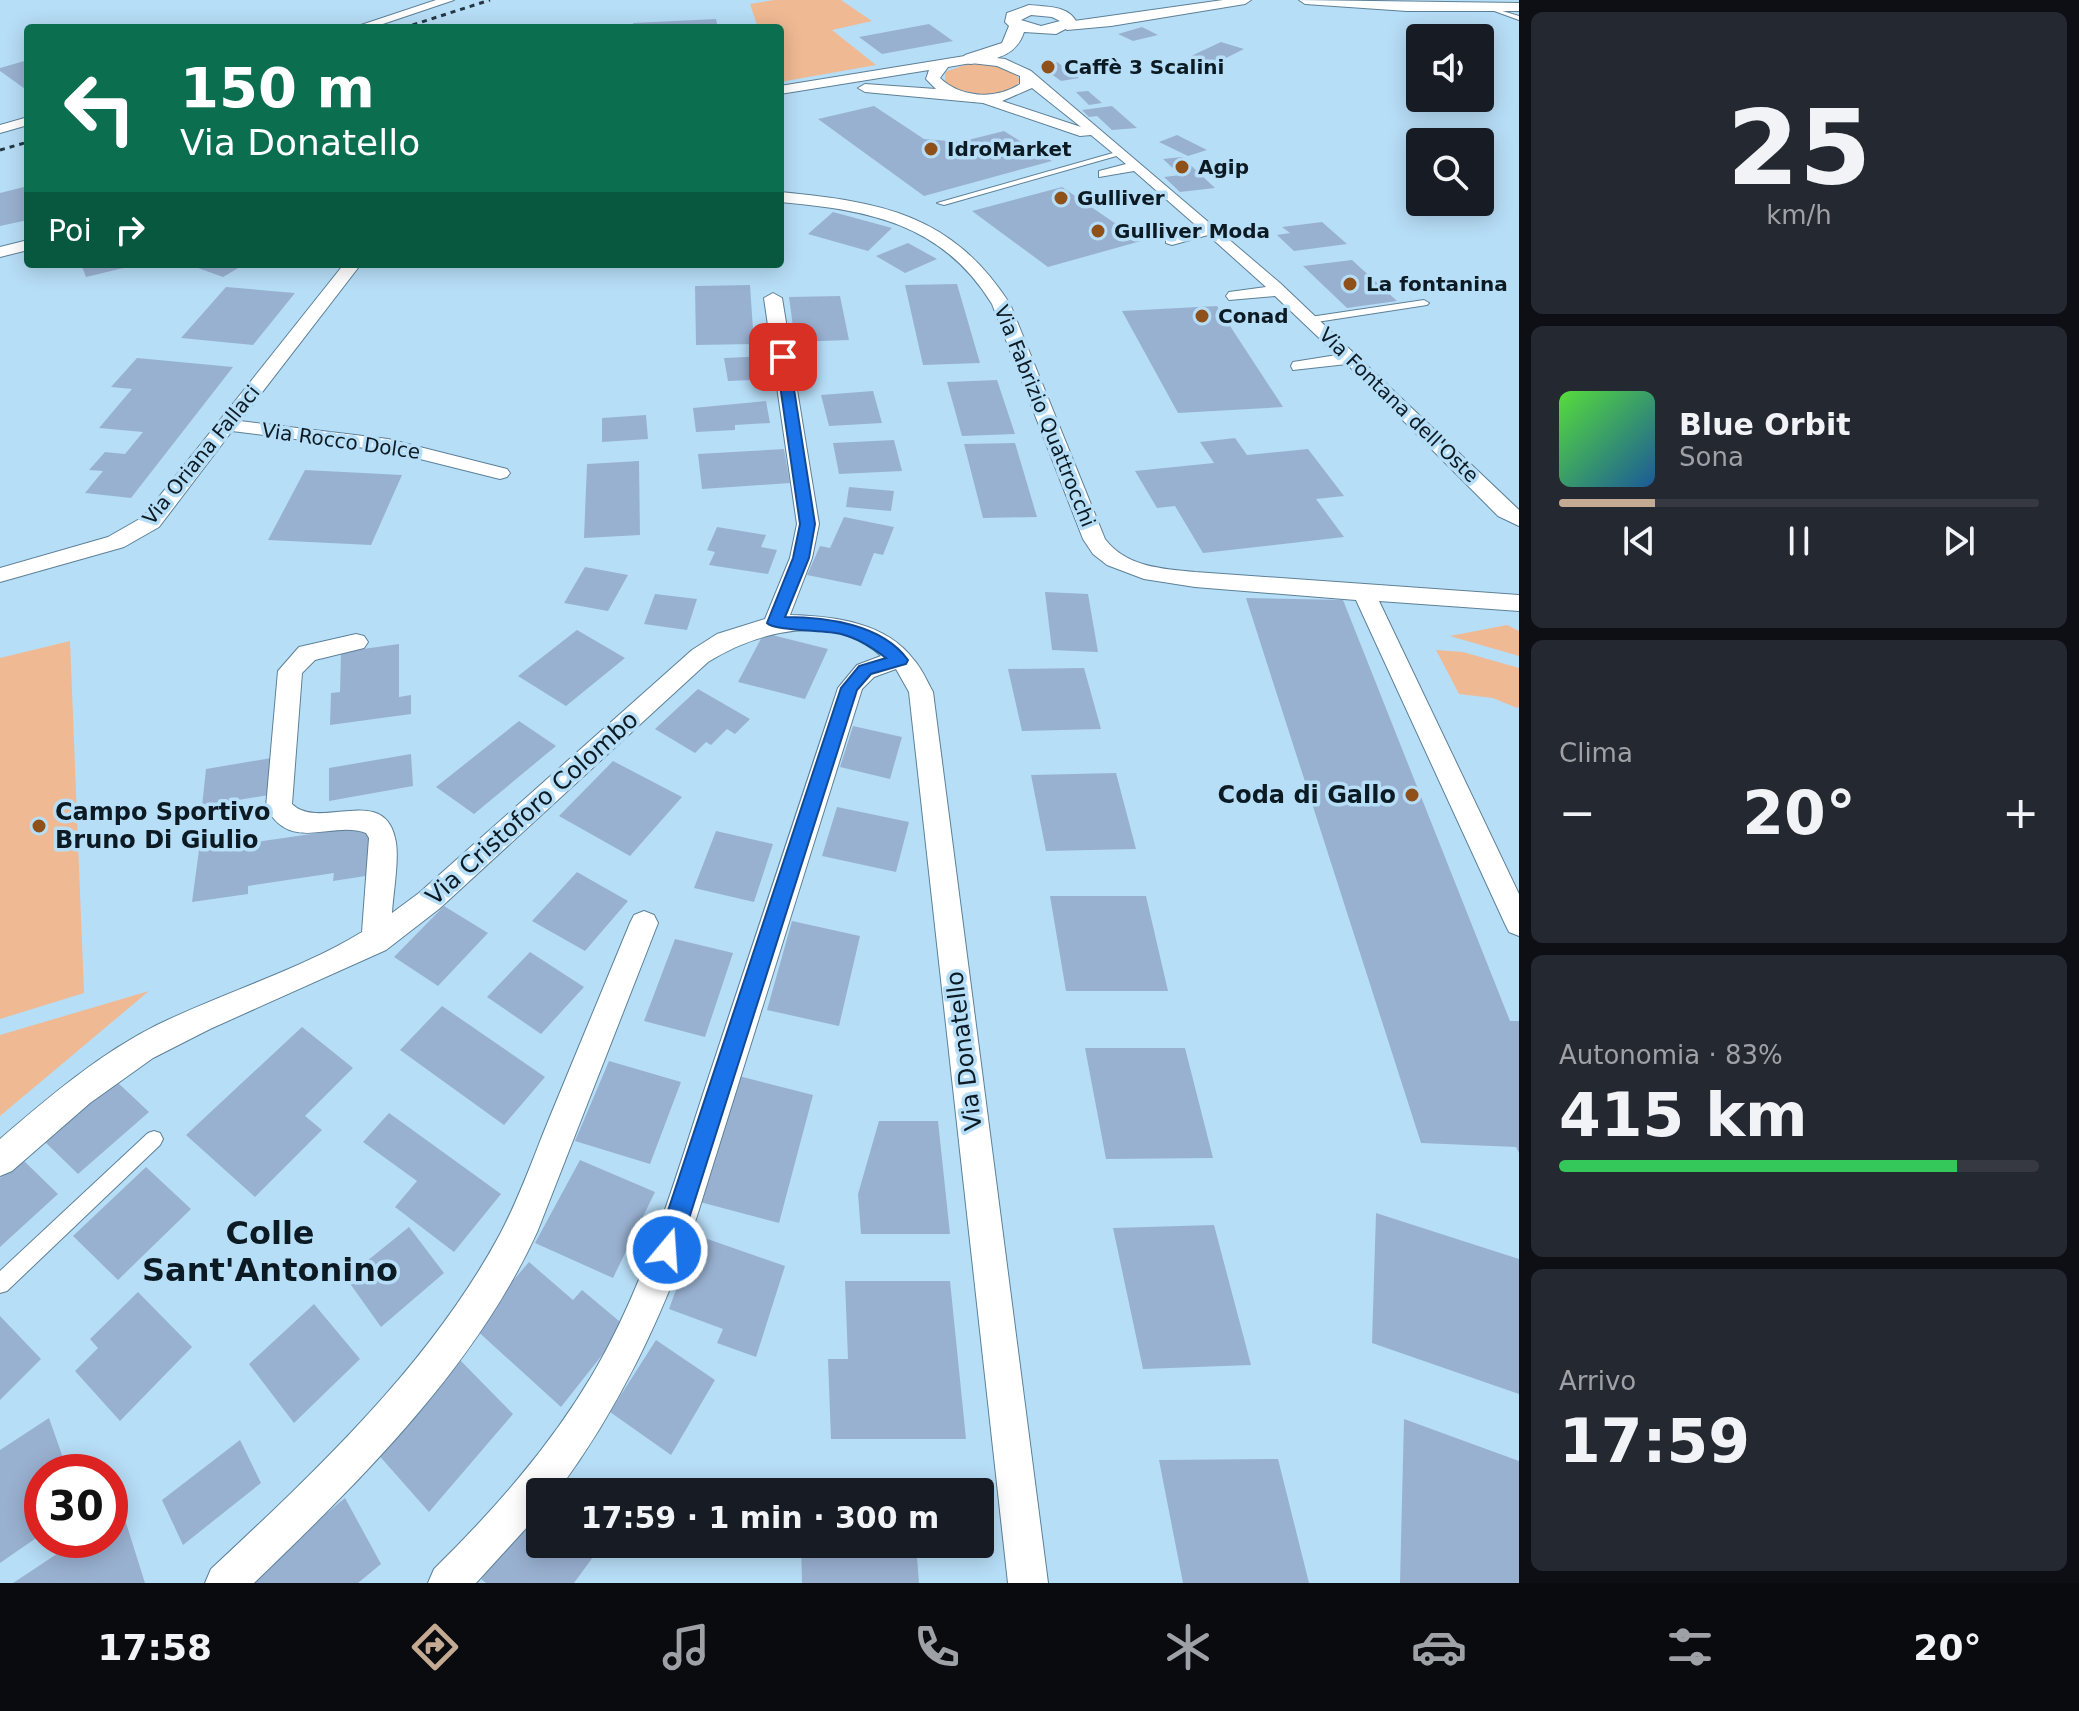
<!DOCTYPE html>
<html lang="it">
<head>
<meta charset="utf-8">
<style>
	:root { --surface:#171b24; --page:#242831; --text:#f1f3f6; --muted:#9ea1a6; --line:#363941; --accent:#c5aa93 }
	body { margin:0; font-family:"DejaVu Sans",sans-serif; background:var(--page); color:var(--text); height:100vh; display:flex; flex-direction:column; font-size:30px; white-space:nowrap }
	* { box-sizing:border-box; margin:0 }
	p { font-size:26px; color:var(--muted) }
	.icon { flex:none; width:44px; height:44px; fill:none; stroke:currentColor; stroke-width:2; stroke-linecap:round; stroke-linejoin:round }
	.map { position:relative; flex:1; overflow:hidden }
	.panel { display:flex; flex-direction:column; gap:12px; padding:12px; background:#0d0f14; width:560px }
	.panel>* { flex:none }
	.banner { position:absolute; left:24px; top:24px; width:760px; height:244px; border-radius:8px; box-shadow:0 4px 20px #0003; background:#0b6e4f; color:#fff; overflow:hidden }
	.tools { position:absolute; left:1406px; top:24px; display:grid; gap:16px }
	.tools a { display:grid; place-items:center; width:88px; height:88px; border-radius:8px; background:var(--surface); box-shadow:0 4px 20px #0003; font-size:40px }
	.speed { position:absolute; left:24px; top:1454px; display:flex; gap:16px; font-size:40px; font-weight:700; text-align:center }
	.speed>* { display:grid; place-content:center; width:104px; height:104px; border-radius:50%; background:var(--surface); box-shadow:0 4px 20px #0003; line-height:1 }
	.speed .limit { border:12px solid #d22; background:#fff; color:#111 }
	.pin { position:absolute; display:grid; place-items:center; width:68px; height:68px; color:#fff; margin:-34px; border-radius:16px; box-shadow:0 4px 12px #0006 }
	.me { position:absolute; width:88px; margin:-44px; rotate:18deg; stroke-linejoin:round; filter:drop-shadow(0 0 6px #0008) }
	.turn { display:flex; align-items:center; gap:28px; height:168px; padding:0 24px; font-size:36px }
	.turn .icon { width:104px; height:104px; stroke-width:2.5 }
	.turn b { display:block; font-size:56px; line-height:68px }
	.then { display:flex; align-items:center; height:76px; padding:0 24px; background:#0003; gap:16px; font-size:30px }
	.big { font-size:60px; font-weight:700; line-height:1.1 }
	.panel .tile { flex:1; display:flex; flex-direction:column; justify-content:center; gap:12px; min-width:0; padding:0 28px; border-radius:12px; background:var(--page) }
	.panel .dial { align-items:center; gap:0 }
	.dial b { font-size:104px; line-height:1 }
	.song { display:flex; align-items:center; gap:24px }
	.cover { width:96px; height:96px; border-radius:12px; background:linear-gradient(135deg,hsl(110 70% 55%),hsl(210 70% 35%)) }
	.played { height:8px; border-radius:4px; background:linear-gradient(90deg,var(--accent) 20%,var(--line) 20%) }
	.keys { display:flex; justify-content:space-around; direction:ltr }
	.heat { display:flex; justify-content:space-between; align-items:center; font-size:44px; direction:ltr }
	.charge { height:12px; border-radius:6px; background:linear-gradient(90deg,#34c759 83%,var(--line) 0) }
	.trip { position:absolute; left:526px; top:1478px; width:468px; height:80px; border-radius:8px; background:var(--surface); box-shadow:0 4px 20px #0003; font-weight:700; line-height:80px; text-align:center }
	.tabs { display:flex; height:128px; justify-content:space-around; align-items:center; background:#090b0e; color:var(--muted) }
	.tabs .icon { width:56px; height:56px }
	.tabs .selected { color:var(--accent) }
	.tabs b { font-size:36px; color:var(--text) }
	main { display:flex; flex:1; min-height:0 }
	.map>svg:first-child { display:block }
	.green { fill:#efb993 }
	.building { fill:#99b1d1 }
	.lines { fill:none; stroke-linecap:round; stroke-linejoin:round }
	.service-casing { stroke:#5c8097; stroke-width:2 }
	.minor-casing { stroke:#5c8097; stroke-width:2 }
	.tertiary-casing { stroke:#5c8097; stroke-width:2 }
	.service { fill:#fff; fill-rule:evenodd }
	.minor { fill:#fff; fill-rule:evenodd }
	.tertiary { fill:#fff; fill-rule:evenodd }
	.rail { stroke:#253742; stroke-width:3; stroke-dasharray:5 5; stroke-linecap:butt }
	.route { fill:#1a73e8; stroke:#114b97; stroke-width:2 }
	.poi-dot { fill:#905019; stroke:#b7def7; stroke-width:3 }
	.labels { text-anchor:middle; stroke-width:7; stroke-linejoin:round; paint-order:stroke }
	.far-poi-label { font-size:20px; font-weight:bold; fill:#0c1a23; stroke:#b7def7; text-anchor:start }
	.far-street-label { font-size:20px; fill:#0c1a23; stroke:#b7def7 }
	.poi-label { font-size:24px; font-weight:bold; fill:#0c1a23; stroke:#b7def7; text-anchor:end }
	.street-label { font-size:24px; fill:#0c1a23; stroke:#b7def7 }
	.near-neighbourhood-label { font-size:32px; font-weight:bold; fill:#0c1a23; stroke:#b7def7 }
</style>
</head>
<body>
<main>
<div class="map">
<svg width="1519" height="1583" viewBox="0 0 1519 1583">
	<rect width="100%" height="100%" fill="#b7def7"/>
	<!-- green -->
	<path class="green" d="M 774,0 L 841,0 L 872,21 L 832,30 L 876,65 L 780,82 L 780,28 L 758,28 L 750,4 Z
		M 970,63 C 987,63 1013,64 1020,81 C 1005,102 963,96 945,82 L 945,72 Z
		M 1507,625 L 1519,631 L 1519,656 L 1450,636 Z
		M 70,641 L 84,993 L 0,1019 L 0,658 Z
		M 1436,650 L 1463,652 L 1519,668 L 1519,706 L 1517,708 L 1493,698 L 1459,694 Z
		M 149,991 L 0,1116 L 0,1035 Z"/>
	<!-- building -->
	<path class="building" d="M 716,19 L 718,28 L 634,28 L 633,23 Z
		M 929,24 L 953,41 L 882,54 L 859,37 Z
		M 1142,27 L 1158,35 L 1133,41 L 1118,34 Z
		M 1221,42 L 1244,49 L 1214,64 L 1191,56 Z
		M 28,60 L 28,91 L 0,71 L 0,68 Z
		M 1057,62 L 1079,78 L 1061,81 L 1039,65 Z
		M 1088,91 L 1102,103 L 1089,105 L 1076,92 Z
		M 874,106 L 924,139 L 960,142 L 1004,131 L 1052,161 L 924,196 L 818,119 Z
		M 1112,106 L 1137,128 L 1112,130 L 1097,116 L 1089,117 L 1082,110 Z
		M 1177,135 L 1207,150 L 1188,156 L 1159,142 Z
		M 1182,157 L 1215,188 L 1180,192 L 1164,177 L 1180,175 L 1163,159 Z
		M 28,186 L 28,220 L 0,226 L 0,193 Z
		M 1062,187 L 1141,241 L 1048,267 L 972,211 Z
		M 833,212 L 892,228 L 868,251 L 808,234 Z
		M 1322,222 L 1347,244 L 1294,251 L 1277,235 L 1290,233 L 1282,227 Z
		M 908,243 L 937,259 L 905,273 L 876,256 Z
		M 1352,260 L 1397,301 L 1347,308 L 1303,266 Z
		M 81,264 L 136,264 L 136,265 L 86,277 Z
		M 187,264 L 245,264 L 223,277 Z
		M 957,284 L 980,363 L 923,365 L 905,285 Z
		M 750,285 L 754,344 L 696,345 L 695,286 Z
		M 226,287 L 295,293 L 253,345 L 181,338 Z
		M 840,296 L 849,340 L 795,342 L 789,297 Z
		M 1217,306 L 1283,407 L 1178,413 L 1122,311 Z
		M 770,356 L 774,379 L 728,381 L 724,358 Z
		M 137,358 L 233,367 L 131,498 L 85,493 L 103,471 L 89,470 L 105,452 L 125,454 L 143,432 L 99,428 L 132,389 L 111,387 Z
		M 997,380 L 1015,434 L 962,436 L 947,382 Z
		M 873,391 L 882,423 L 829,426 L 821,395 Z
		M 766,401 L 770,423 L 735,425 L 735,430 L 696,432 L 693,408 Z
		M 646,415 L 648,439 L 602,442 L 602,418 Z
		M 1235,438 L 1247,455 L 1308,449 L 1344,496 L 1316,499 L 1344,537 L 1203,553 L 1175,506 L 1157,508 L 1135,471 L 1214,463 L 1200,442 Z
		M 894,440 L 902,471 L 839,474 L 833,443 Z
		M 1015,443 L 1037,517 L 983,518 L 964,444 Z
		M 784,449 L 790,483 L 702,489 L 698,454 Z
		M 639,461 L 640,535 L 584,538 L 587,464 Z
		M 305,470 L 402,475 L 371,545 L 268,540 Z
		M 849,487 L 894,491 L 891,511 L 846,507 Z
		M 844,517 L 894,527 L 883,555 L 874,553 L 861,586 L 807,575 L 820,546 L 830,548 Z
		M 717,527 L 766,535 L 761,547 L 777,550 L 768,574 L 709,565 L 715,552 L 707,550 Z
		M 585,567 L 628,575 L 608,611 L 564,603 Z
		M 1045,592 L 1088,594 L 1098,652 L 1052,650 Z
		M 655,594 L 697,599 L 687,630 L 644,624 Z
		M 1246,598 L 1343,600 L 1510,1021 L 1519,1021 L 1519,1153 L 1516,1147 L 1421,1143 Z
		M 577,630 L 625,658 L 566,706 L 518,676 Z
		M 764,633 L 828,649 L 805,699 L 738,682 Z
		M 399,644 L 399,697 L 411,695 L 411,714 L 330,725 L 331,693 L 340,692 L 341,652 Z
		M 1084,668 L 1101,729 L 1022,731 L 1008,669 Z
		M 698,689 L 750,719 L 735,734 L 727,729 L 711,745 L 706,742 L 695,753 L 655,729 Z
		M 519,721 L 556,746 L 474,814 L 436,787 Z
		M 853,726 L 902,737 L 890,779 L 840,767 Z
		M 411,754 L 413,786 L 329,801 L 329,768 Z
		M 277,757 L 275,794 L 202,806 L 206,769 Z
		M 613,761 L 682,797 L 630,856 L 559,816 Z
		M 1116,773 L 1136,849 L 1046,851 L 1031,775 Z
		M 837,807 L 909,822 L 896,872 L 822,856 Z
		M 374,825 L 372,875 L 333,881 L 334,873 L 248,886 L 248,894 L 192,902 L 199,850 Z
		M 716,831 L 773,844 L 754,902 L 694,888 Z
		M 577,872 L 628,901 L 585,951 L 532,921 Z
		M 1050,896 L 1146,896 L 1168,991 L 1066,991 Z
		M 444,906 L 488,933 L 438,986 L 394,957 Z
		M 792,921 L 860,936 L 839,1026 L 767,1010 Z
		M 675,939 L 733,953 L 705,1037 L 644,1021 Z
		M 530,952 L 584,987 L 541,1034 L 487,997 Z
		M 442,1006 L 545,1077 L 504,1125 L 400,1050 Z
		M 302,1027 L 353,1068 L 305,1116 L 322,1130 L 255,1197 L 186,1135 Z
		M 1085,1048 L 1185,1048 L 1213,1158 L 1106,1159 Z
		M 609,1061 L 681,1082 L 650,1164 L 575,1141 Z
		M 739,1076 L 813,1095 L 779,1223 L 700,1202 Z
		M 115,1080 L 149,1112 L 78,1174 L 44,1141 Z
		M 389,1113 L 501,1194 L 454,1252 L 395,1207 L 417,1181 L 363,1142 Z
		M 879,1121 L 938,1121 L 950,1234 L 861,1234 L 858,1194 Z
		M 22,1159 L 58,1194 L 0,1247 L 0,1178 Z
		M 580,1160 L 655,1192 L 613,1278 L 535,1243 Z
		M 146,1167 L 191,1209 L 118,1280 L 73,1236 Z
		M 1376,1213 L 1519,1259 L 1519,1394 L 1372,1343 Z
		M 1214,1225 L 1251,1365 L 1143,1369 L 1113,1228 Z
		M 409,1227 L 444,1273 L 381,1327 L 346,1278 Z
		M 696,1235 L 785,1266 L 756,1357 L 717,1343 L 723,1329 L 669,1309 Z
		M 529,1262 L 573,1300 L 582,1290 L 625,1326 L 561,1407 L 473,1327 Z
		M 845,1281 L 950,1281 L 966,1439 L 831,1439 L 828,1359 L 848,1359 Z
		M 138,1292 L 192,1347 L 120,1421 L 75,1371 L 98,1348 L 90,1339 Z
		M 314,1304 L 360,1359 L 294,1423 L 249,1364 Z
		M 0,1316 L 41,1359 L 0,1400 Z
		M 656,1340 L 715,1380 L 671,1455 L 610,1412 Z
		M 460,1360 L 513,1414 L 429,1512 L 376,1452 Z
		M 49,1418 L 68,1472 L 42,1472 L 42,1534 L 0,1563 L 0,1450 Z
		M 1404,1419 L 1519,1461 L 1519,1583 L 1400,1583 Z
		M 240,1440 L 261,1483 L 183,1545 L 162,1500 Z
		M 1278,1459 L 1309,1583 L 1183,1583 L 1159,1460 Z
		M 345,1498 L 381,1564 L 358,1583 L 241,1583 Z
		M 540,1503 L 540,1544 L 601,1546 L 574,1583 L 486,1583 L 481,1579 Z
		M 122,1510 L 145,1583 L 13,1583 L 78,1540 L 110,1540 L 110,1519 Z
		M 801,1544 L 916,1544 L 919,1583 L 802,1583 Z"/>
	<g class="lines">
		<!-- service casing -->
		<g class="service-casing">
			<path id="service" d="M 1486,6 L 1519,16 L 1519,20 L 1486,8 Z
				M 1120,151 L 1127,153 L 944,205 L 937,203 Z
				M 1424,300 L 1429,303 L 1427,305 L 1310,323 L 1305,320 L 1310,317 Z
				M 154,1131 L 160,1133 L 163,1139 L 160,1145 L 7,1291 L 0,1293 L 0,1271 L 148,1133 Z"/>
		</g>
		<!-- minor casing -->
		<g class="minor-casing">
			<path id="minor" d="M 436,0 L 454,0 L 371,28 L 352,28 Z
				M 1223,0 L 1251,0 L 1245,4 L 1111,26 L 1067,30 L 1061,26 L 1067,22 Z
				M 1299,0 L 1519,3 L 1519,11 L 1407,11 L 1305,4 Z
				M 971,55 L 1005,59 L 1031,71 L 1280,283 L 1519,510 L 1519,526 L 1498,516 L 1347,364 L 1293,370 L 1291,366 L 1293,362 L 1337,355 L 1275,296 L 1229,300 L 1226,296 L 1229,292 L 1266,287 L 1208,235 L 1172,245 L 1166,243 L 1166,237 L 1199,228 L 1134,171 L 1099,177 L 1099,171 L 1126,164 L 1091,135 L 1080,136 L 983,103 L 865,92 L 858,88 L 865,84 L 936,89 L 926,79 L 929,70 L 780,94 L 780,86 ZM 971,63 L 997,66 L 1020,76 L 1020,84 C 996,100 961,98 940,78 L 948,67 ZM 1032,88 L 1081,127 L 1002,101 Z
				M 28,117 L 28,125 L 0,133 L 0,125 Z
				M 780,192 C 881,202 951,213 1010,304 L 1105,539 C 1126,567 1163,569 1195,572 L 1519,595 L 1519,611 L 1379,601 L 1519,894 L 1519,936 L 1509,932 L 1505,924 L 1356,600 L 1195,587 L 1144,579 L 1107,565 L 1093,554 L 1083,539 L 992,304 C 942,223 869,210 780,202 Z
				M 28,240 L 28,250 L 0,257 L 0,247 Z
				M 344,264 L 361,264 L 240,421 L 388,439 L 507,469 L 510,473 L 507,477 L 500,479 L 388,451 L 232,431 L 159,527 L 124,547 L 0,582 L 0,568 L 108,537 L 143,517 Z
				M 773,293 L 782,298 L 819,524 L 812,558 L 790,615 C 833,616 886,622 914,660 C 922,669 927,681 933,692 L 1048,1583 L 1008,1583 L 909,692 L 896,669 L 874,677 L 862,689 L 697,1216 C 663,1316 620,1407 557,1492 L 540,1492 L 540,1513 L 476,1583 L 428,1583 L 434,1569 C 493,1511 548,1449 591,1377 C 644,1288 672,1188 704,1091 C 749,956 794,822 838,688 L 857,665 L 881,656 C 833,612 757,631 708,662 L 439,909 L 386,950 L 210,1029 L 153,1058 L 90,1103 L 12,1171 L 0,1176 L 0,1139 C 49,1097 99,1054 157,1025 C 224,992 298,971 362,932 L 369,838 L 366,833 C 332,820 291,854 266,807 L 278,671 L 299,647 L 356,634 L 364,636 L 368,642 L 364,648 L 315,660 L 302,673 L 292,804 C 319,831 383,784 395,838 C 400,856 393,893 392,913 L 419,893 L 692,650 L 717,634 L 765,619 L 790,558 L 797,524 L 764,298 Z
				M 644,911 L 654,915 L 658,923 L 538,1230 C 476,1367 361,1480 254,1583 L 205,1583 L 211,1569 C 317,1470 429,1365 499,1236 C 519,1199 533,1158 549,1119 C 576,1054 603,988 630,923 L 634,915 Z"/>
		</g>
		<!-- tertiary casing -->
		<g class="tertiary-casing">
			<path id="tertiary" d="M 1029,5 C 1046,7 1069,5 1077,23 L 1056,34 L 1024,32 C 1016,57 994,59 971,64 L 965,63 L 962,59 L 965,55 L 1002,43 L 1009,26 L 1005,22 L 1007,13 ZM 1031,15 L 1052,17 L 1060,21 L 1041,26 L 1021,20 Z"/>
		</g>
		<!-- service -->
		<use href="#service" class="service"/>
		<!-- minor -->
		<use href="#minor" class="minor"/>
		<!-- tertiary -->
		<use href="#tertiary" class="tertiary"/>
		<!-- rail -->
		<path class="rail" d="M 403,28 L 490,0
			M 0,150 L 28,142"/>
	</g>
	<!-- route -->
	<path class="route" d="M 783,353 L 789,357 L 815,524 L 809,558 L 785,617 C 826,617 882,624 908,660 L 906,664 L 871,674 L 857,690 L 679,1250 L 675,1259 L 667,1262 L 658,1259 L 655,1250 L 841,688 L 859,666 L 886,658 C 873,648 858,638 841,634 C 825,630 774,631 767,623 L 793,558 L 800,524 L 776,357 Z"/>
	<!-- markers -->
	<g class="poi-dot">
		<circle cx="1048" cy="67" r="8"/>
		<circle cx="931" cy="149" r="8"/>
		<circle cx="1182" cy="167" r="8"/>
		<circle cx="1061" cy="198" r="8"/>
		<circle cx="1098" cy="231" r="8"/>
		<circle cx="1350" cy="284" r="8"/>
		<circle cx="1202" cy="316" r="8"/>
		<circle cx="1412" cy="795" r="8"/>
		<circle cx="39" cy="826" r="8"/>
	</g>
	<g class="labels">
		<!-- far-poi labels -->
		<g class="far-poi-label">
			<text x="1064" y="74">Caffè 3 Scalini</text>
			<text x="947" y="156">IdroMarket</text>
			<text x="1198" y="174">Agip</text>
			<text x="1077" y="205">Gulliver</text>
			<text x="1114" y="238">Gulliver Moda</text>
			<text x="1366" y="291">La fontanina</text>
			<text x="1218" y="323">Conad</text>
		</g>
		<!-- far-street labels -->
		<g class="far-street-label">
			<text transform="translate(1399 405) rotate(44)" y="7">Via Fontana dell'Oste</text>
			<text transform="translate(1045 416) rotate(68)" y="7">Via Fabrizio Quattrocchi</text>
			<text transform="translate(341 441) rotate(8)" y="7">Via Rocco Dolce</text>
			<text transform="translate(201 455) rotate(-51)" y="7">Via Oriana Fallaci</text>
		</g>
		<!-- poi labels -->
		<g class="poi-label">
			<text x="1396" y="803">Coda di Gallo</text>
			<text x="55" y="820" text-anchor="start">Campo Sportivo<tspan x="55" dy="28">Bruno Di Giulio</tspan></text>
		</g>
		<!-- street labels -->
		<g class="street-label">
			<text transform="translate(532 808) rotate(-42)" y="8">Via Cristoforo Colombo</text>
			<text transform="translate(964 1051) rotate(-97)" y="8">Via Donatello</text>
		</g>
		<!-- near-neighbourhood labels -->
		<g class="near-neighbourhood-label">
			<text x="270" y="1244">Colle<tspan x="270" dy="37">Sant'Antonino</tspan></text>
		</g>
	</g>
</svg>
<div class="tools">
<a><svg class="icon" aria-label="sound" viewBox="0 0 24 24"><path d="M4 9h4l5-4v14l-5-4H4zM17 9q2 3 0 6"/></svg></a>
<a><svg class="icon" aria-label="search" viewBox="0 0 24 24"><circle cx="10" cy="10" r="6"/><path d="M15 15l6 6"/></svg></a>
</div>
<div class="speed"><div class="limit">30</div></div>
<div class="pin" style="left:783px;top:357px;background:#d93025"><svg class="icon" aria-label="arrive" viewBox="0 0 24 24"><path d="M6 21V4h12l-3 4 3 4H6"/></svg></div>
<svg class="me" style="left:667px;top:1250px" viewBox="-20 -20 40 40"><circle r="17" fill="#1a73e8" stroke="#fff" stroke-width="3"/><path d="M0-11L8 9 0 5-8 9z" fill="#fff"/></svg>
<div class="trip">17:59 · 1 min · 300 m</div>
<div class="banner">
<div class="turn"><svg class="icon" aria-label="left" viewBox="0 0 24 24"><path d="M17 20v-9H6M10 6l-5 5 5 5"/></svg><div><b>150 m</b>Via Donatello</div></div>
<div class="then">Poi<svg class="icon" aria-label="right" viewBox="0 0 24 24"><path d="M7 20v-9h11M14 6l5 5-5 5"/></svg></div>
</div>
</div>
<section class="panel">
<div class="tile dial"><b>25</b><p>km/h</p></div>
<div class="tile">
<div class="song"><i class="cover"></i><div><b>Blue Orbit</b><p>Sona</p></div></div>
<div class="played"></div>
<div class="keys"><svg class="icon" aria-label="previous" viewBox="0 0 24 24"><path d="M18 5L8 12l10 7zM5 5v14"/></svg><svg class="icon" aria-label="pause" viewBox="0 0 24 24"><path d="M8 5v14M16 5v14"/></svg><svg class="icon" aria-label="next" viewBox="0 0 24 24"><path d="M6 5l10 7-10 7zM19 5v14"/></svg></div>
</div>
<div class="tile"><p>Clima</p>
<div class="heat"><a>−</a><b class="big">20°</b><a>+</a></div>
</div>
<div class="tile"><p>Autonomia · 83%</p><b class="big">415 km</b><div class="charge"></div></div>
<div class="tile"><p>Arrivo</p><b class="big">17:59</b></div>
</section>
</main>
<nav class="tabs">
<b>17:58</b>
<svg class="icon selected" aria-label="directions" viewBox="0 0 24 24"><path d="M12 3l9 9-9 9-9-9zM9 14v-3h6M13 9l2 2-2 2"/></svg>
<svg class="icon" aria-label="music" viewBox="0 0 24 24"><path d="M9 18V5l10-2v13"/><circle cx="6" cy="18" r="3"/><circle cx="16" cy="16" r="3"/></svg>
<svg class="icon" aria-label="phone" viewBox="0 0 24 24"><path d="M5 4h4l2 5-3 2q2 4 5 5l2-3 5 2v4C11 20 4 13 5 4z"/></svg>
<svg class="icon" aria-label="climate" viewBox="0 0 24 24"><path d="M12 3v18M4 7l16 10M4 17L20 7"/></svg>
<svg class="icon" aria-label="car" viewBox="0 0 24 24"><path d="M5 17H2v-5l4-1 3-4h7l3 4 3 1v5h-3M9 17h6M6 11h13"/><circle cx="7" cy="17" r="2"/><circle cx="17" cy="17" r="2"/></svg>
<svg class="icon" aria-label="filters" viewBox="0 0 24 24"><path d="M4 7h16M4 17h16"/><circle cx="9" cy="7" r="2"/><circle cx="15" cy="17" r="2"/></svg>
<b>20°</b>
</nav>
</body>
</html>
